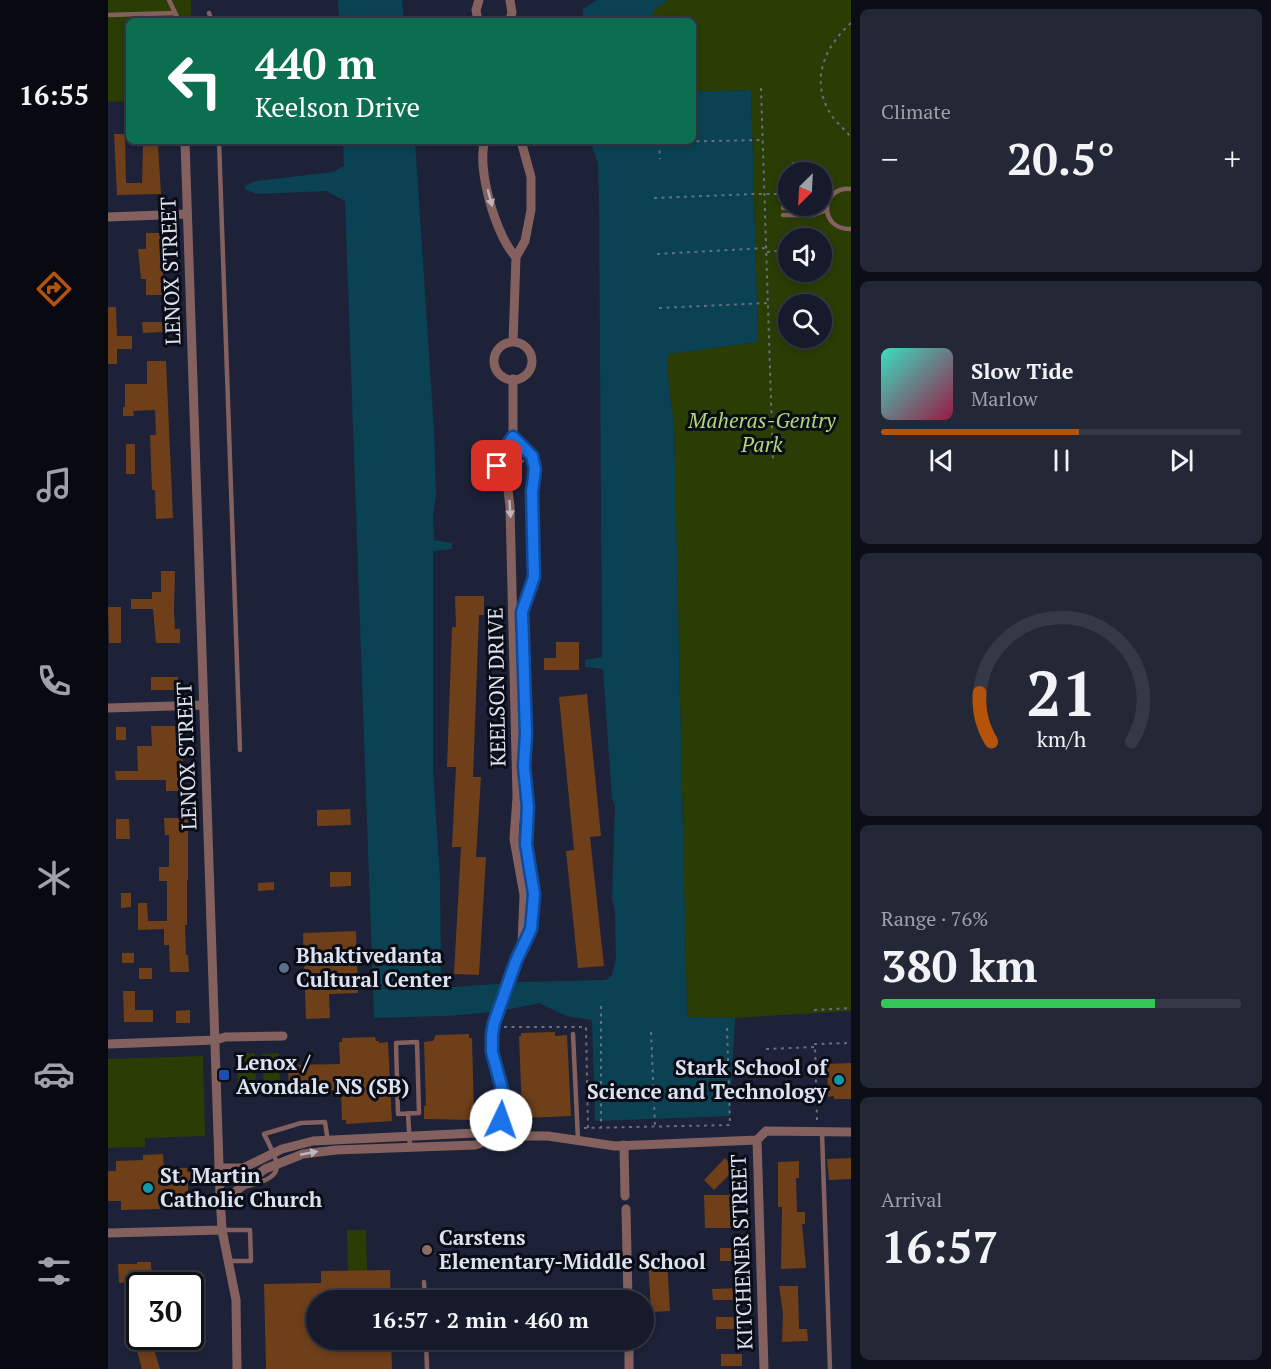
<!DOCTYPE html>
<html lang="en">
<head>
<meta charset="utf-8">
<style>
	:root { --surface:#161a2a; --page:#232736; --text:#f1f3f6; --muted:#9ea1a8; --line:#353847; --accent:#b45309 }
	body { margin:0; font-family:"PT Serif",serif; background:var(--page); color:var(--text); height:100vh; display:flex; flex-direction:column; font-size:22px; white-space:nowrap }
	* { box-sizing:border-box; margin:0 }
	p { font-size:20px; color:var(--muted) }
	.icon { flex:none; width:33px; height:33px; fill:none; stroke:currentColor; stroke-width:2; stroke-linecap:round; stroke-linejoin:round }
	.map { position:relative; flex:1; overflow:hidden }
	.drawer { display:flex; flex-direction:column; gap:9px; padding:9px; background:#0c0e17; width:420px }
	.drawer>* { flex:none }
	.guide { position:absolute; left:18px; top:18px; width:570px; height:126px; border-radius:9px; box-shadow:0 3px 9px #0003,0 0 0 2px var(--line); background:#0b6e4f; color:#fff; overflow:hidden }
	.needle { width:39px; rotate:204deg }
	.buttons { position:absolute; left:670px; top:162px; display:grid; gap:12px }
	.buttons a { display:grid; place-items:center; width:54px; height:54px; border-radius:50%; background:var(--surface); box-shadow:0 3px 9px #0003,0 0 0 2px var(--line); font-size:30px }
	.speed { position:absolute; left:18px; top:1272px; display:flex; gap:12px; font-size:30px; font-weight:700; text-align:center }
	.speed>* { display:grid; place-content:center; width:78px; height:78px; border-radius:50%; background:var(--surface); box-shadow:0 3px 9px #0003,0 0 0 2px var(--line); line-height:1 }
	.speed .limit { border:3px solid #111; border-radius:9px; background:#fff; color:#111 }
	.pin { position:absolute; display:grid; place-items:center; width:51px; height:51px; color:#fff; margin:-26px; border-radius:12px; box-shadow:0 3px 9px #0006 }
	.me { position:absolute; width:66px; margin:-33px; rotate:3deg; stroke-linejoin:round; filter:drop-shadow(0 0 4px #0008) }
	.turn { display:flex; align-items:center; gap:21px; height:126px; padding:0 30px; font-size:27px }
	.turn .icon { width:78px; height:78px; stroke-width:2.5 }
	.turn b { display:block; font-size:42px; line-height:51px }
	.big { font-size:45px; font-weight:800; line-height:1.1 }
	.drawer .widget { flex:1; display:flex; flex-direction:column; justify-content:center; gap:9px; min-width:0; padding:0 21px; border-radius:9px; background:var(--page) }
	.drawer .dial { align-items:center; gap:0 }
	.dial svg { height:156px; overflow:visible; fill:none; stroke:var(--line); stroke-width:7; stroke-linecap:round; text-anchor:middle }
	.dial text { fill:var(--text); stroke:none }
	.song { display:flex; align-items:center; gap:18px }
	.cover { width:72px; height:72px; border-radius:9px; background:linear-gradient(135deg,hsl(170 70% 55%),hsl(340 70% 35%)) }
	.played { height:6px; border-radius:3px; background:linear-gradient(90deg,var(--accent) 55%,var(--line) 55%) }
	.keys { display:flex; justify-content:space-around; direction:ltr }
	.heat { display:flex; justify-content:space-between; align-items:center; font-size:33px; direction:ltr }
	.charge { height:9px; border-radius:4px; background:linear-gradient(90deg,#34c759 76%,var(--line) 0) }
	.trip { position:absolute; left:198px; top:1290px; width:348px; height:60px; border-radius:30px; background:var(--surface); box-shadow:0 3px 9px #0003,0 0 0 2px var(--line); font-weight:800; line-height:60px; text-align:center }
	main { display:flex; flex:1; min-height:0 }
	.tabs { display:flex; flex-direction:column; width:108px; justify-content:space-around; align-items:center; background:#090a11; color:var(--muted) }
	.tabs .icon { width:42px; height:42px }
	.tabs .active { color:var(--accent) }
	.tabs b { font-size:27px; color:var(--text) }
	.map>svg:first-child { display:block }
	.green { fill:#2a3d04; fill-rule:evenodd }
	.water { fill:#0a4254 }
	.building { fill:#6e3f19 }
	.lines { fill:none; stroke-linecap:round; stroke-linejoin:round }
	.path { stroke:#686d80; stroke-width:2; stroke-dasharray:3 4.5; stroke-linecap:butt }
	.service { stroke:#84615e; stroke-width:4.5 }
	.minor { stroke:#84615e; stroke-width:9 }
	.oneway { fill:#beb5be }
	.route-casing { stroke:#114b97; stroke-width:15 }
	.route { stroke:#1a73e8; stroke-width:10 }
	.service-dot { fill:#5c6f8a; stroke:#0a0c16; stroke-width:2 }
	.transit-dot { fill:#1a4fb4; stroke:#0a0c16; stroke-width:2 }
	.culture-dot { fill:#0f9aa8; stroke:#0a0c16; stroke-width:2 }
	.education-dot { fill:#8d6e63; stroke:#0a0c16; stroke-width:2 }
	.labels { text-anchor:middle; stroke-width:6; stroke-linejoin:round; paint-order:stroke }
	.street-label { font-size:21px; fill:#dde2f1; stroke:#0a0c16 }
	.park-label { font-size:21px; font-style:italic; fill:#b0d876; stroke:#0a0c16 }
	.poi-label { font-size:21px; font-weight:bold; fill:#dde2f1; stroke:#0a0c16; text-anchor:start }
</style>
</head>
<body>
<main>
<nav class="tabs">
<b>16:55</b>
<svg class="icon active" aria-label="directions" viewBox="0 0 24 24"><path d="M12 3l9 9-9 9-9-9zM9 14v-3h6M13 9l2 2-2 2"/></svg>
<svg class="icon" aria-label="music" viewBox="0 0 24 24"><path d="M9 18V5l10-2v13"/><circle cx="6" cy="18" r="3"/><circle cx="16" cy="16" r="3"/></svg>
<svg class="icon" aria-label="phone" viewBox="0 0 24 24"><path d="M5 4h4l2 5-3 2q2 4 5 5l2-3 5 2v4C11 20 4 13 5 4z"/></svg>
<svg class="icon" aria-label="climate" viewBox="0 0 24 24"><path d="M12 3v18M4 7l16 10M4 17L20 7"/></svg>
<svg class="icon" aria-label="car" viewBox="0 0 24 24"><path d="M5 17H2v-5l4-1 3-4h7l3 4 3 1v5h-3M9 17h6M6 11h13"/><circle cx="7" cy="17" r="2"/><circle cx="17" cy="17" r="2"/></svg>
<svg class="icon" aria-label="filters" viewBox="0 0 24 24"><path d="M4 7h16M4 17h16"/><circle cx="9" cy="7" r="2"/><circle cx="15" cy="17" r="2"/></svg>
</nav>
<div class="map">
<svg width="743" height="1369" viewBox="0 0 743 1369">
	<rect width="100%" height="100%" fill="#1d2238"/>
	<!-- green -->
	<path class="green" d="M 0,0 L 83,0 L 83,21 L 21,21 L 21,101 L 0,102 Z
		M 560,0 L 743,0 L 743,1011 L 627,1018 L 579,1017 L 566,427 L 559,367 L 560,354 L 650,342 L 643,90 L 585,92 L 585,21 L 542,21 L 546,10 ZM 681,172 L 714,172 L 714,206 L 681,206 ZM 681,238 L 714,238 L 714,272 L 681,272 ZM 681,304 L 714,304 L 714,338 L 681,338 Z
		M 147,1053 L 148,1091 L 130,1092 L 129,1054 Z
		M 171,1053 L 172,1090 L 156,1090 L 154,1054 Z
		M 95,1056 L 97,1136 L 37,1138 L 37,1147 L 0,1148 L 0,1059 Z
		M 239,1230 L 258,1230 L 259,1271 L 240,1271 Z"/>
	<!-- water -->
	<path class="water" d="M 230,0 L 294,0 L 296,21 L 231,21 Z
		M 489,0 L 560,0 L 546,10 L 542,21 L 475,21 L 475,9 Z
		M 643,90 L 650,342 L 560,354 L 559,367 L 566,427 L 579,1017 L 627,1018 L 622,1116 L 487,1121 L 484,1020 L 458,1016 L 431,1003 C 377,1017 322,1016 266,1018 L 237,201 L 218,191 L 149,194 L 137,189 L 137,186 L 148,181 L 225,172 L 236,166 L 235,141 L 307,141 L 326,430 L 328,494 L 325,517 L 326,540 L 344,543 L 344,549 L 325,551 L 325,769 L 332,880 L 333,980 L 338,986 L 346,987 L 415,982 L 498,980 L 504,975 L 508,960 L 507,911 L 504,899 L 507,805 L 504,799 L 495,669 L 477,667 L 477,660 L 494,657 L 491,198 L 490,163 L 482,141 L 585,141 L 585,92 Z"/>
	<!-- building -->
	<path class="building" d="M 6,134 L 17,134 L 18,183 L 34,183 L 35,145 L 50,145 L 53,194 L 9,195 Z
		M 704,163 L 705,172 L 688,172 L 688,164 Z
		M 38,233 L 54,233 L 54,249 L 59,249 L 59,261 L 54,261 L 56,295 L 38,295 L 38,279 L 33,279 L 30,249 L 38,249 Z
		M 0,307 L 8,307 L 9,336 L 24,336 L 24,349 L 9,349 L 9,364 L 0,364 Z
		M 34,322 L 56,322 L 56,332 L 35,333 Z
		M 39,361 L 58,361 L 65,518 L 48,519 L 47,490 L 44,490 L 42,435 L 48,435 L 47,410 L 25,411 L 26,416 L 15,416 L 15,407 L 17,407 L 17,384 L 39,384 Z
		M 18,444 L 27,444 L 27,474 L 18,474 Z
		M 53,571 L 67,571 L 66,610 L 67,629 L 72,629 L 72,643 L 48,643 L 45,609 L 23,609 L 23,599 L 44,599 L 44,592 L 53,592 Z
		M 347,596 L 376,596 L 376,615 L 371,615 L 365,777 L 373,777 L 368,857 L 378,857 L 371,975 L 346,974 L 353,847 L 344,847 L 348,767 L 339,767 L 344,627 L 348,627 Z
		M 0,607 L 13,607 L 13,643 L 1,643 Z
		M 448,642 L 471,642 L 471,670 L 436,670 L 436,658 L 448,658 Z
		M 43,677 L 70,677 L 70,690 L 43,690 Z
		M 479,694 L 493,836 L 482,837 L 496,966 L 470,968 L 458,851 L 466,850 L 451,697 Z
		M 43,726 L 73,726 L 76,791 L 58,791 L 58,780 L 8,780 L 7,771 L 30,771 L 29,746 L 44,746 Z
		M 8,727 L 18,727 L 18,740 L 8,740 Z
		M 242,809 L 243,825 L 209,826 L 209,810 Z
		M 56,818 L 80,818 L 80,880 L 79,880 L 79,925 L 77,925 L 78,955 L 80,955 L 81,972 L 62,972 L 61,945 L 56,945 L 56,929 L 30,930 L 30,903 L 39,903 L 40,921 L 59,921 L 59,881 L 51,881 L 51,867 L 61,867 L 61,835 L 57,835 Z
		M 8,819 L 21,819 L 22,839 L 8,839 Z
		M 222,872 L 243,872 L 243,886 L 222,887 Z
		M 166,882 L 166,890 L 150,891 L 150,883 Z
		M 13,893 L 23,893 L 23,907 L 13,908 Z
		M 248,931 L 250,993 L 221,994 L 222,1018 L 198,1019 L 195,933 Z
		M 14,953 L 26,953 L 26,963 L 14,963 Z
		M 31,968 L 44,968 L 44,979 L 31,979 Z
		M 15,991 L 27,991 L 27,1010 L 45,1010 L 45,1022 L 16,1022 Z
		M 82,1010 L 82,1023 L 68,1023 L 68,1011 Z
		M 447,1032 L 447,1036 L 459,1035 L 463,1116 L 417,1118 L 417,1114 L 414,1114 L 411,1036 L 413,1036 L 413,1033 Z
		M 361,1034 L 361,1038 L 364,1038 L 366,1115 L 362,1116 L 363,1120 L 316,1119 L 316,1106 L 318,1106 L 316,1042 L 325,1041 L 328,1035 Z
		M 267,1037 L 268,1041 L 271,1041 L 271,1043 L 280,1042 L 284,1121 L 238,1124 L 238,1120 L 234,1120 L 233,1090 L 181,1091 L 180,1065 L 232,1064 L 231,1042 L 234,1042 L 234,1038 Z
		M 743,1063 L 743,1099 L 726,1099 L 726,1096 L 720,1097 L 719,1064 Z
		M 55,1154 L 56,1168 L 79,1168 L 79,1172 L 84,1172 L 85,1181 L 80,1181 L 80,1194 L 51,1195 L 52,1209 L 13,1210 L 13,1201 L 0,1201 L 0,1171 L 8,1171 L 8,1161 L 35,1160 L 35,1155 Z
		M 617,1158 L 627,1169 L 606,1190 L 596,1180 Z
		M 743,1158 L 743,1179 L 721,1180 L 719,1159 Z
		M 691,1161 L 691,1178 L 688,1178 L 689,1212 L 697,1212 L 697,1224 L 694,1224 L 698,1268 L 673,1269 L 674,1207 L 670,1207 L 670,1162 Z
		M 596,1195 L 626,1195 L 627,1228 L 597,1228 Z
		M 612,1248 L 631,1248 L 631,1261 L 612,1261 Z
		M 540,1260 L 559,1260 L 562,1311 L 543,1312 Z
		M 29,1262 L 43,1262 L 44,1286 L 29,1286 L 29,1282 L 11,1283 L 10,1264 L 29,1264 Z
		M 282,1270 L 283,1300 L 208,1300 L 208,1340 L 283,1340 L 284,1369 L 158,1369 L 156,1284 L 213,1283 L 213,1271 Z
		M 671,1286 L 690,1286 L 691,1329 L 699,1329 L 700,1341 L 674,1342 L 675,1313 Z
		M 630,1288 L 630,1300 L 605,1300 L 604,1289 Z
		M 608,1317 L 630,1317 L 630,1329 L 608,1329 Z
		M 25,1336 L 42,1336 L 52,1369 L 34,1369 Z
		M 613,1354 L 634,1354 L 634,1366 L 613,1366 Z"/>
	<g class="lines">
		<!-- path -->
		<path class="path" d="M 743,23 C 716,47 701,82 724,116 C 729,123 737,130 743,137
			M 653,88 L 665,463
			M 551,142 L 655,140
			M 551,143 L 552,159
			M 685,172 L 685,163 L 699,162
			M 546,198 L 646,194 L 674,194 L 681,196
			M 659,252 L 676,250
			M 549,254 L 657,248
			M 551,308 L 659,303
			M 401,459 L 416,474
			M 403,473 L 416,460
			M 493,1006 L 493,1127
			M 706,1010 L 743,1008
			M 396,1027 L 478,1027 L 480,1128
			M 543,1032 L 547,1126
			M 658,1049 L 707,1047
			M 709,1120 L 707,1044 L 743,1043
			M 476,1128 L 622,1125 L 619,1026"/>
		<!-- service -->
		<path class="service" d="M 61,0 L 71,21
			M 101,13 L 104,21
			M 0,15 L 67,13
			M 111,141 L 132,750
			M 743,189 C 712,186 710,230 743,229
			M 675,208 L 716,210
			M 675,215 L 705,215 L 719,210
			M 465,1034 L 470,1140
			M 309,1042 L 311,1113 L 290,1114 L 288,1043 Z
			M 300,1113 L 302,1147
			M 714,1132 L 722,1369
			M 136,1187 C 179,1176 173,1168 156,1134 L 193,1123 L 217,1122 L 220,1142
			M 114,1230 L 142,1230 L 143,1261 L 121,1261
			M 316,1282 L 317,1300
			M 318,1340 L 319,1369"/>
		<!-- minor -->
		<path class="minor" d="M 370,21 L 368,10 L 371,0
			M 401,21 L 404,13 L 402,0
			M 77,141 L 112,1195 L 114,1230 L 128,1300 L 129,1369
			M 377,141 C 368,167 388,237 408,257
			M 0,217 L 79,214
			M 405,342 L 408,257 L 417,241 L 423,210 L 423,177 L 413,141
			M386 361a19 19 0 1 1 38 0a19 19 0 1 1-38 0Z
			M 405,379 L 405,437 L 394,453 L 389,469 L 400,490 L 402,507 L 409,797 L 406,839 L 416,895 L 414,944
			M 0,708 L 96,705
			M 0,1044 L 108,1040 L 117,1037 L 175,1036
			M 516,1145 L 517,1196
			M 111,1168 L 135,1168 L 174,1149 L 205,1141 L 387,1132 L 405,1136 L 440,1136 L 507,1146 L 649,1140
			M 112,1195 L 124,1194 L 157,1169 L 195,1154 L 228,1150 L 367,1145 L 376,1142 L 387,1132 L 395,1111 L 396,1096 L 384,1052 L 385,1028 L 414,944 L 423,929 L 426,912 L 426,884 L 418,844 L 420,807 L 416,766 L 419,734 L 414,612 L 424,586 L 426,577 L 424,492 L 427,469 L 426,461 L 424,456 L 405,437
			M 518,1209 L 520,1300
			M 0,1233 L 114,1230
			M 521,1340 L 521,1369
			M 656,1369 L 649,1140 L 658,1131 L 743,1132"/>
	</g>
	<!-- one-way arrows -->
	<defs><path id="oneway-solid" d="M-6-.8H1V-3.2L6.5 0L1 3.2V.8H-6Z" transform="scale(1.5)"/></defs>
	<g class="oneway">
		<use href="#oneway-solid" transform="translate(382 198) rotate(75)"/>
		<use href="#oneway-solid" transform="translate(402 509) rotate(86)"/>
		<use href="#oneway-solid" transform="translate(201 1153) rotate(-11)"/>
	</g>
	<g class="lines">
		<!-- route casing -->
		<g class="route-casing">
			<path id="route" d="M 389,466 L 394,453 L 405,437 L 424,456 L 427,469 L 424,492 L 426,577 L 414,612 L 418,734 L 416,766 L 420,807 L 418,844 L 426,894 L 423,929 L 408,961 L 386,1023 L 384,1035 L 384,1052 L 396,1096 L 393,1120"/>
		</g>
		<!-- route -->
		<use href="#route" class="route"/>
	</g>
	<!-- markers -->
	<circle class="service-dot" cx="176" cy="968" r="6"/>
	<rect class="transit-dot" x="110" y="1069" width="12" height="12" rx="3"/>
	<g class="culture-dot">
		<circle cx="731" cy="1080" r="6"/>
		<circle cx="40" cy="1188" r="6"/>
	</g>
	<circle class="education-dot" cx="319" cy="1250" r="6"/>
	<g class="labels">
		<!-- street labels -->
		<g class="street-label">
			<text transform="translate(63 271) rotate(-92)" y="7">LENOX STREET</text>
			<text transform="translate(389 687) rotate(-91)" y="7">KEELSON DRIVE</text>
			<text transform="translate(79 756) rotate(-92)" y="7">LENOX STREET</text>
			<text transform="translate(634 1252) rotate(-92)" y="7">KITCHENER STREET</text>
		</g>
		<!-- park labels -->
		<g class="park-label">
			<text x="654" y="428">Maheras-Gentry<tspan x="654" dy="24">Park</tspan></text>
		</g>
		<!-- poi labels -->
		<g class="poi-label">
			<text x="188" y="963">Bhaktivedanta<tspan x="188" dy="24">Cultural Center</tspan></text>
			<text x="128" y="1070">Lenox /<tspan x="128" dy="24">Avondale NS (SB)</tspan></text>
			<text x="719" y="1075" text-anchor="end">Stark School of<tspan x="719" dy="24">Science and Technology</tspan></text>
			<text x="52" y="1183">St. Martin<tspan x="52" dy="24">Catholic Church</tspan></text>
			<text x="331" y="1245">Carstens<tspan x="331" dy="24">Elementary-Middle School</tspan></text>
		</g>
	</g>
</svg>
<div class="buttons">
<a><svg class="needle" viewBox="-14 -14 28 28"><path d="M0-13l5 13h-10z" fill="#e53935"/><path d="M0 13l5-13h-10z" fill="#9ea1a8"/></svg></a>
<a><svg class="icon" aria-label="sound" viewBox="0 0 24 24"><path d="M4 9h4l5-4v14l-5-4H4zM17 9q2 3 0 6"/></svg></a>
<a><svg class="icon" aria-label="search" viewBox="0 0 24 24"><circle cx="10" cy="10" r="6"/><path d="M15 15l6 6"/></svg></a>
</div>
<div class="speed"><div class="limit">30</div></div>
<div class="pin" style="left:389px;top:466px;background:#d93025"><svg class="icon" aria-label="arrive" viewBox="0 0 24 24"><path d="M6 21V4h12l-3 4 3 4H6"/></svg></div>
<svg class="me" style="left:393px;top:1120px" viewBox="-20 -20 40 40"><circle r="19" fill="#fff"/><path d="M0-13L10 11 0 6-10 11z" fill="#1a73e8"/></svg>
<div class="trip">16:57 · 2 min · 460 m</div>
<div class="guide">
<div class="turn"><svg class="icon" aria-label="left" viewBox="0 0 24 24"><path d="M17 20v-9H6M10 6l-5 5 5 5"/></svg><div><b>440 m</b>Keelson Drive</div></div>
</div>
</div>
<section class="drawer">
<div class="widget"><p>Climate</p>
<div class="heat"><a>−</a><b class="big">20.5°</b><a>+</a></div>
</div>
<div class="widget">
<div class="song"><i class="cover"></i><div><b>Slow Tide</b><p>Marlow</p></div></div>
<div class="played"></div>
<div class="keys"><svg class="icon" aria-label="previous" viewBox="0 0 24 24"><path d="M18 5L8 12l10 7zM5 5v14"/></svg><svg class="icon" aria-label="pause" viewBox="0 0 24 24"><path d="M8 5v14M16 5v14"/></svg><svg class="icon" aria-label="next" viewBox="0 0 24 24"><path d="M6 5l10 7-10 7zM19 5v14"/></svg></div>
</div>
<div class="widget dial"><svg viewBox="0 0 100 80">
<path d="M14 69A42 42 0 1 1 86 69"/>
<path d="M14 69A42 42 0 0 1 8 44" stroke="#b45309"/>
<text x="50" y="56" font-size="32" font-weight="700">21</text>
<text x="50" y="72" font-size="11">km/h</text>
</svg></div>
<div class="widget"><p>Range · 76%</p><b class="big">380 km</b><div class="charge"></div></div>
<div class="widget"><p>Arrival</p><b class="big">16:57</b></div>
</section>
</main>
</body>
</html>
